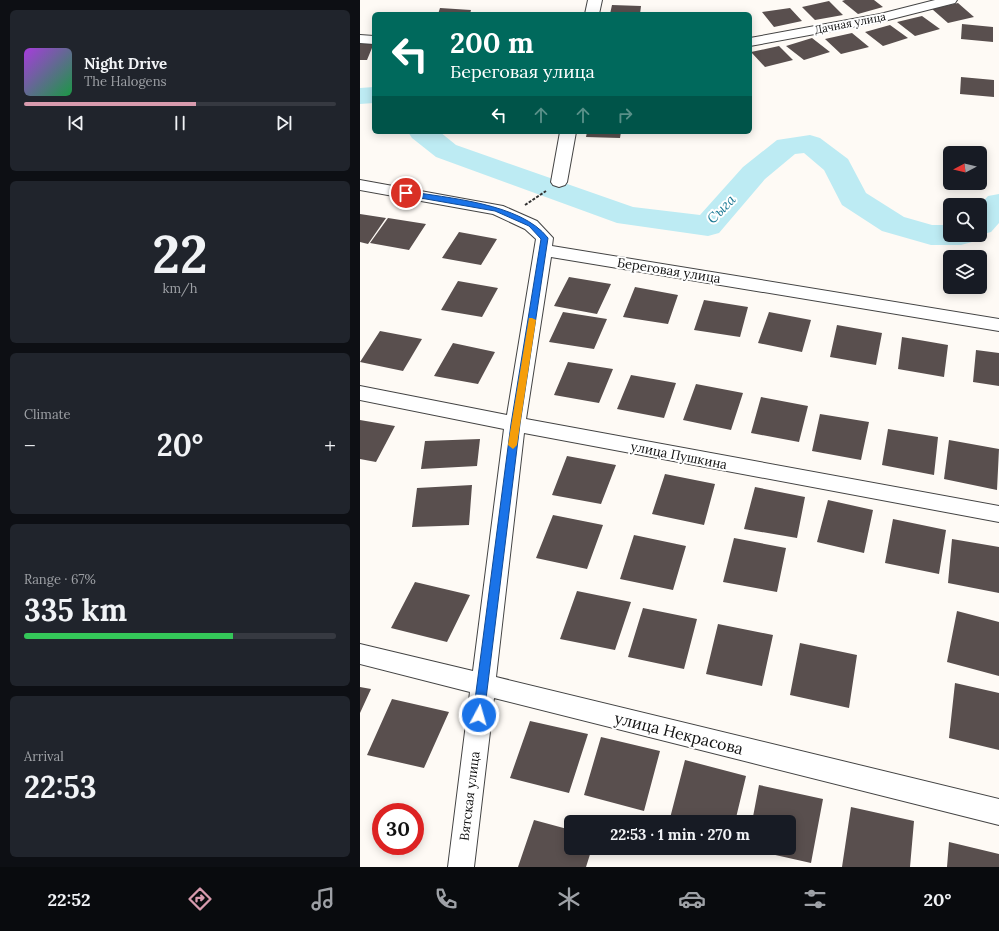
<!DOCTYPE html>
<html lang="en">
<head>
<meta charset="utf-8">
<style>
	:root { --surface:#171b24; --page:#20242c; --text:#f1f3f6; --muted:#9ea1a6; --line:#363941; --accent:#d89bae }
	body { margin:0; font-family:Lora,serif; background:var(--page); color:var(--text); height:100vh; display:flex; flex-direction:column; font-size:15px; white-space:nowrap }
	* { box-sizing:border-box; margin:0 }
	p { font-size:13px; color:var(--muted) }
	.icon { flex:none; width:22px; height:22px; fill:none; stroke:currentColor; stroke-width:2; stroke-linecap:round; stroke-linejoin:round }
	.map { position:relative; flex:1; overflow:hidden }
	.drawer { display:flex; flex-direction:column; gap:10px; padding:10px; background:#0d0f14; width:360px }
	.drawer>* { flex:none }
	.guide { position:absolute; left:12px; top:12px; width:380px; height:122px; border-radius:6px; box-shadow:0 2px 10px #0003; background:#00695c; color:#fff; overflow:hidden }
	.needle { width:26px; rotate:263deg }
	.buttons { position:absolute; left:583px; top:146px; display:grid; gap:8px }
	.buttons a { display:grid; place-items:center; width:44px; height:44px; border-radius:6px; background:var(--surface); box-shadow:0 2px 10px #0003; font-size:20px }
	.speed { position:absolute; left:12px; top:803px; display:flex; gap:8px; font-size:20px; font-weight:700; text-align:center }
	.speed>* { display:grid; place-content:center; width:52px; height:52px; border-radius:50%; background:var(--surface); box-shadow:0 2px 10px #0003; line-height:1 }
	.speed .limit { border:6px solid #d22; background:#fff; color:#111 }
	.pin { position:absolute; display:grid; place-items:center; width:34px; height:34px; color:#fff; margin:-17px; border:2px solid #fff; border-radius:50%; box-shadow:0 1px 4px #0007 }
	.me { position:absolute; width:44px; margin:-22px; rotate:6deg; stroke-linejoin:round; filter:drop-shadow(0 0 3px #0008) }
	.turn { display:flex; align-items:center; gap:14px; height:84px; padding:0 12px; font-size:18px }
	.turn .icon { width:52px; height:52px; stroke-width:2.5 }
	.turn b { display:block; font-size:28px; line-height:34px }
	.lanes { display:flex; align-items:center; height:38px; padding:0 12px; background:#0003; justify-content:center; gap:20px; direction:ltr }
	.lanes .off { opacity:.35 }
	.big { font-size:30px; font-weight:700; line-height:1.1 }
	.drawer .tile { flex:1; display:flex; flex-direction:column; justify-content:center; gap:6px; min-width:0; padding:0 14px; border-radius:6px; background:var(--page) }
	.drawer .dial { align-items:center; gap:0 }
	.dial b { font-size:52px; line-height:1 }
	.song { display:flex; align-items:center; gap:12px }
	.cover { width:48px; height:48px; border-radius:6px; background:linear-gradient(135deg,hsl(280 70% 55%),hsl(140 70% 35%)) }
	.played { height:4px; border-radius:2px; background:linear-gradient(90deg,var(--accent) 55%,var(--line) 55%) }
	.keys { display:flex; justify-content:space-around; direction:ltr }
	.heat { display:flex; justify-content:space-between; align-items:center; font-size:22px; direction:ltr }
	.charge { height:6px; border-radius:3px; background:linear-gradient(90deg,#34c759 67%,var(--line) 0) }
	.trip { position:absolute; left:204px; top:815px; width:232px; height:40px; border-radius:6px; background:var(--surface); box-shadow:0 2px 10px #0003; font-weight:700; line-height:40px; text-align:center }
	.tab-bar { display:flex; height:64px; justify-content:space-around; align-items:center; background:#090b0e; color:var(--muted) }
	.tab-bar .icon { width:28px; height:28px }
	.tab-bar .on { color:var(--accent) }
	.tab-bar b { font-size:18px; color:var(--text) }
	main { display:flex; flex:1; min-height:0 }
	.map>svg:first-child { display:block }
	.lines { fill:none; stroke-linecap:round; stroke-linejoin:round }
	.river { fill:#bdebf3; fill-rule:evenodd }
	.building { fill:#594f4e }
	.minor-casing { stroke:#444; stroke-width:2 }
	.path { stroke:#333; stroke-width:2; stroke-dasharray:3 1.5; stroke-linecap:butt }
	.minor { fill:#fff; fill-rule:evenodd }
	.route { fill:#1a73e8; stroke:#114b97 }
	.slow { fill:#f59e0b }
	.labels { text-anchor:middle; stroke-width:4; stroke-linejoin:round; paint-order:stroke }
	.far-street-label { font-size:11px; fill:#111; stroke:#fff }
	.street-label { font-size:13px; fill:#111; stroke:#fff }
	.water-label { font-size:14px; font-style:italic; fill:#1f7b95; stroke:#fff }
	.near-street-label { font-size:16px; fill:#111; stroke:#fff }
</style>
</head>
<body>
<main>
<section class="drawer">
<div class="tile">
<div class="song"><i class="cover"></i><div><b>Night Drive</b><p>The Halogens</p></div></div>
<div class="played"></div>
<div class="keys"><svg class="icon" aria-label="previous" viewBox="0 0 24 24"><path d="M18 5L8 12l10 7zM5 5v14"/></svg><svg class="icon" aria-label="pause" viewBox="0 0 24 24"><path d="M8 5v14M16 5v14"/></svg><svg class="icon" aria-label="next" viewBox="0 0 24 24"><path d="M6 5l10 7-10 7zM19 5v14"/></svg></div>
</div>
<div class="tile dial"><b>22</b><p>km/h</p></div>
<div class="tile"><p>Climate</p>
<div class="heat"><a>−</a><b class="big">20°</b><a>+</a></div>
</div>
<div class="tile"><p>Range · 67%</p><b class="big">335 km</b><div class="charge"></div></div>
<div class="tile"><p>Arrival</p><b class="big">22:53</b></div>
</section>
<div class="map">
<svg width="639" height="867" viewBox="0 0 639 867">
	<rect width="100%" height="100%" fill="#fefaf5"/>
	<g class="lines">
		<!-- river -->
		<path class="river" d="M 14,87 L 14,103 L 0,104 L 0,88 Z
			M 48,132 L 80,132 L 96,145 L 273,207 L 340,215 L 383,167 L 417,140 L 450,135 L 460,138 L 488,159 L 506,193 L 544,217 L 572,225 L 590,225 L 590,235 L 617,235 L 612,242 L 601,245 L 571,245 L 522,231 L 482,205 L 464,170 L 444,153 L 435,154 L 405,179 L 359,233 L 348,236 L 257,223 L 76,157 L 52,138 Z
			M 639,194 L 639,223 L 631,232 L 620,235 L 620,205 L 628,196 Z"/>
	</g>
	<!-- building -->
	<path class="building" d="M 485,0 L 514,0 L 523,7 L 498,14 L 482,1 Z
		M 469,1 L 483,15 L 455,20 L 442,7 Z
		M 598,3 L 614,17 L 588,23 L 572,9 Z
		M 252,5 L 281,6 L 280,14 L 250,14 Z
		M 80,8 L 111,10 L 110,14 L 78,14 Z
		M 430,8 L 442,21 L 414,27 L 402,12 Z
		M 562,16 L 580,29 L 555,36 L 537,22 Z
		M 602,24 L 633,27 L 633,42 L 601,39 Z
		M 530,25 L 548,38 L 523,46 L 505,32 Z
		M 492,33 L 509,47 L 481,54 L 465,39 Z
		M 452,38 L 470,52 L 444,60 L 426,46 Z
		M 0,42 L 14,43 L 7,60 L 0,60 Z
		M 419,46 L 433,60 L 405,67 L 391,52 Z
		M 601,77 L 634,80 L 634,97 L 600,94 Z
		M 227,132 L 261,132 L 260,138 L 226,137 Z
		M 0,214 L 26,218 L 8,244 L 0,242 Z
		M 28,218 L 66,224 L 49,250 L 10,243 Z
		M 99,232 L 137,239 L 121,265 L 82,258 Z
		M 209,277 L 251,284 L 237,314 L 194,306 Z
		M 98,281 L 138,288 L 122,317 L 81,310 Z
		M 275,287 L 318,295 L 308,324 L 263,317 Z
		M 344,300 L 388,307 L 380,337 L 334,330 Z
		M 203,312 L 247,319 L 234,349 L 189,342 Z
		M 409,312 L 451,320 L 442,352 L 398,343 Z
		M 477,325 L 522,333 L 516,365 L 470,357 Z
		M 20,331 L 62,339 L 43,371 L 0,362 Z
		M 542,337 L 588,345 L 584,377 L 538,369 Z
		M 93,343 L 135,352 L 118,384 L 74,376 Z
		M 616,350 L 639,353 L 639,386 L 613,382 Z
		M 208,362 L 253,369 L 239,403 L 194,395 Z
		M 271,375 L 316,383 L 304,418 L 257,409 Z
		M 336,384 L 383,393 L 371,430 L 323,420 Z
		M 401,397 L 448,406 L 439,442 L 391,433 Z
		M 460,414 L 509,422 L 501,460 L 452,451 Z
		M 0,420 L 35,426 L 16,462 L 0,459 Z
		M 528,429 L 578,437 L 574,475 L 522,465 Z
		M 120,439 L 117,466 L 61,469 L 65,441 Z
		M 589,440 L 639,449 L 637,490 L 584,479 Z
		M 207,456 L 256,465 L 241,504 L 192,495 Z
		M 305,474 L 355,484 L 344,525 L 292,514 Z
		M 112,485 L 109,525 L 52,527 L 57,488 Z
		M 395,487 L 445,497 L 437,538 L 384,529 Z
		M 468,500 L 513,510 L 504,553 L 457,542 Z
		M 193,515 L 243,525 L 227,569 L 176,558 Z
		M 533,519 L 586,530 L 579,574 L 525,563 Z
		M 274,535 L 326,546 L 313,590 L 260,579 Z
		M 374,538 L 426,548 L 417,592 L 363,582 Z
		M 592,539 L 639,547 L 639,593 L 588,583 Z
		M 55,582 L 110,595 L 87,642 L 31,628 Z
		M 217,591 L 271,602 L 255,650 L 200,639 Z
		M 283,608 L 337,619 L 324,669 L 268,657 Z
		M 597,611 L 639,622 L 639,676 L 587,662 Z
		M 358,624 L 413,635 L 402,686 L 346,674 Z
		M 440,643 L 497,655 L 489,708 L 430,695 Z
		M 595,683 L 639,693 L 639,750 L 589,738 Z
		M 0,687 L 11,689 L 0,713 Z
		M 32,699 L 89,712 L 64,768 L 7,755 Z
		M 170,721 L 228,734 L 209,793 L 150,778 Z
		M 241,737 L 300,751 L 284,811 L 224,795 Z
		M 325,760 L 386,776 L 375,822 L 309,822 Z
		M 399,785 L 463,799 L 451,863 L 389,849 L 429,848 L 429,822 L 392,822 Z
		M 491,807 L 554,821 L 550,867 L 482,867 Z
		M 174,820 L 211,830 L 211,848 L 232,848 L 226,867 L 158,867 Z
		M 589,842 L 639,854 L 639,867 L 587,867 Z"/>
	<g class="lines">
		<!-- minor casing -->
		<g class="minor-casing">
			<path id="minor" d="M 228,0 L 242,0 L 239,14 L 225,14 Z
				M 575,0 L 597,0 L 595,3 L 520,22 L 390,46 L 390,38 L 520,14 Z
				M 0,35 L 14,36 L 14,44 L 0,43 Z
				M 200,132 L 216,132 L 207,182 L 205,185 L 199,187 L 193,185 L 191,182 Z
				M 0,180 L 143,206 L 177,221 L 193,238 L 192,246 L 639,319 L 639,331 L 191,257 L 166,419 L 639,506 L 639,522 L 164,433 L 136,677 L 639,799 L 639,825 L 134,698 L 114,867 L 88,867 L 110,692 L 0,664 L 0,644 L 113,671 L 144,429 L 0,400 L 0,386 L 147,415 L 176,239 L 165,229 L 133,214 L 0,190 Z"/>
		</g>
		<!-- path -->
		<path class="path" d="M 165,205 L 186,191"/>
		<!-- minor -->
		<use href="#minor" class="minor"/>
	</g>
	<!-- route -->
	<path class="route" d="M 46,191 C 87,198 161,203 188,238 L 160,424 L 124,715 L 123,719 L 119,720 L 115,719 L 113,715 L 151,424 L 181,239 L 169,226 L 135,211 L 43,195 L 43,192 Z"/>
	<!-- slow -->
	<path class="slow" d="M 169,318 L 172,318 L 176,320 L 157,445 L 153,449 L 148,445 Z"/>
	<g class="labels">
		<!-- far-street labels -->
		<g class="far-street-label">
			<text transform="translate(490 23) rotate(-11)" y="4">Дачная улица</text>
		</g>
		<!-- street labels -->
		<g class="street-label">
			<text transform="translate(309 270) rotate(9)" y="5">Береговая улица</text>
			<text transform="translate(319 455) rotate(11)" y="5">улица Пушкина</text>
			<text transform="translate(109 796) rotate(-83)" y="5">Вятская улица</text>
		</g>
		<!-- water labels -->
		<g class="water-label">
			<text transform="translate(361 209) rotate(-46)" y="5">Сыга</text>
		</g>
		<!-- near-street labels -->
		<g class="near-street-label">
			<text transform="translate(319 733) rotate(14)" y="6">улица Некрасова</text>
		</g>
	</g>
</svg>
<div class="buttons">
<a><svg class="needle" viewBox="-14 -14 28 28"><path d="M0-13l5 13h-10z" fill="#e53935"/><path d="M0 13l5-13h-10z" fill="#9ea1a6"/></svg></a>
<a><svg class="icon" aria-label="search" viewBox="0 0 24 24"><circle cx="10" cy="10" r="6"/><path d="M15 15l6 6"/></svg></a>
<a><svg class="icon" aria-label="layers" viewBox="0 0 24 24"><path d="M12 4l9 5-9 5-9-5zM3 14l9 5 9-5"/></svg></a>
</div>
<div class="speed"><div class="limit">30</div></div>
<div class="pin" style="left:46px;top:193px;background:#d93025"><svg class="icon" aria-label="arrive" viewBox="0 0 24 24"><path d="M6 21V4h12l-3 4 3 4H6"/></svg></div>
<svg class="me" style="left:119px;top:715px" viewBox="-20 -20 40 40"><circle r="17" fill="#1a73e8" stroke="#fff" stroke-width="3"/><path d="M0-11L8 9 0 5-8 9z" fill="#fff"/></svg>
<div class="trip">22:53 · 1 min · 270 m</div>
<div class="guide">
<div class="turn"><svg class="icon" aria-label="left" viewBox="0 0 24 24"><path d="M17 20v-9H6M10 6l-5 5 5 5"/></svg><div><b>200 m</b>Береговая улица</div></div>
<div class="lanes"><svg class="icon" aria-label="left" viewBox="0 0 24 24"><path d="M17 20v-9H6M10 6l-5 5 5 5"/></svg><svg class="icon off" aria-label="ahead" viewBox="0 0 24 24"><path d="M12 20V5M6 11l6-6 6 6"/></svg><svg class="icon off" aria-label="ahead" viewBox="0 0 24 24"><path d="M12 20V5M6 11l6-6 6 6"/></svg><svg class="icon off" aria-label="right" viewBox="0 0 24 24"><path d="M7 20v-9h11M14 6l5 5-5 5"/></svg></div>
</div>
</div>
</main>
<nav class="tab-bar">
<b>22:52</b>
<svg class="icon on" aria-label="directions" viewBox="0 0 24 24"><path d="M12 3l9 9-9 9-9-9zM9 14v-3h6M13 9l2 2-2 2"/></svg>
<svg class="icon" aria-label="music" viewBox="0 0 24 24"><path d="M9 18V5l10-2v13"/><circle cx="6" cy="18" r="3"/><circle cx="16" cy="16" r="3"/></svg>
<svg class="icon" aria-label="phone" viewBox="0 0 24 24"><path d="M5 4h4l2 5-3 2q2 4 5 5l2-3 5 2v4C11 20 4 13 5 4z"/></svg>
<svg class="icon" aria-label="climate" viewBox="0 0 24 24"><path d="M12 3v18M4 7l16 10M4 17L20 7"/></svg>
<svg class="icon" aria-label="car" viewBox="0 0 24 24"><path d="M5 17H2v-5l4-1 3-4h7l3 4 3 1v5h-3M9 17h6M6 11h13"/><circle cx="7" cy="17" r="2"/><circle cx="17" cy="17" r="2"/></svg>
<svg class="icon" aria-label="filters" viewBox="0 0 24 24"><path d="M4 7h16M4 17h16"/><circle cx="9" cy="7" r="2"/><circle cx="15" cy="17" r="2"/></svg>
<b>20°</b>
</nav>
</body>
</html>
